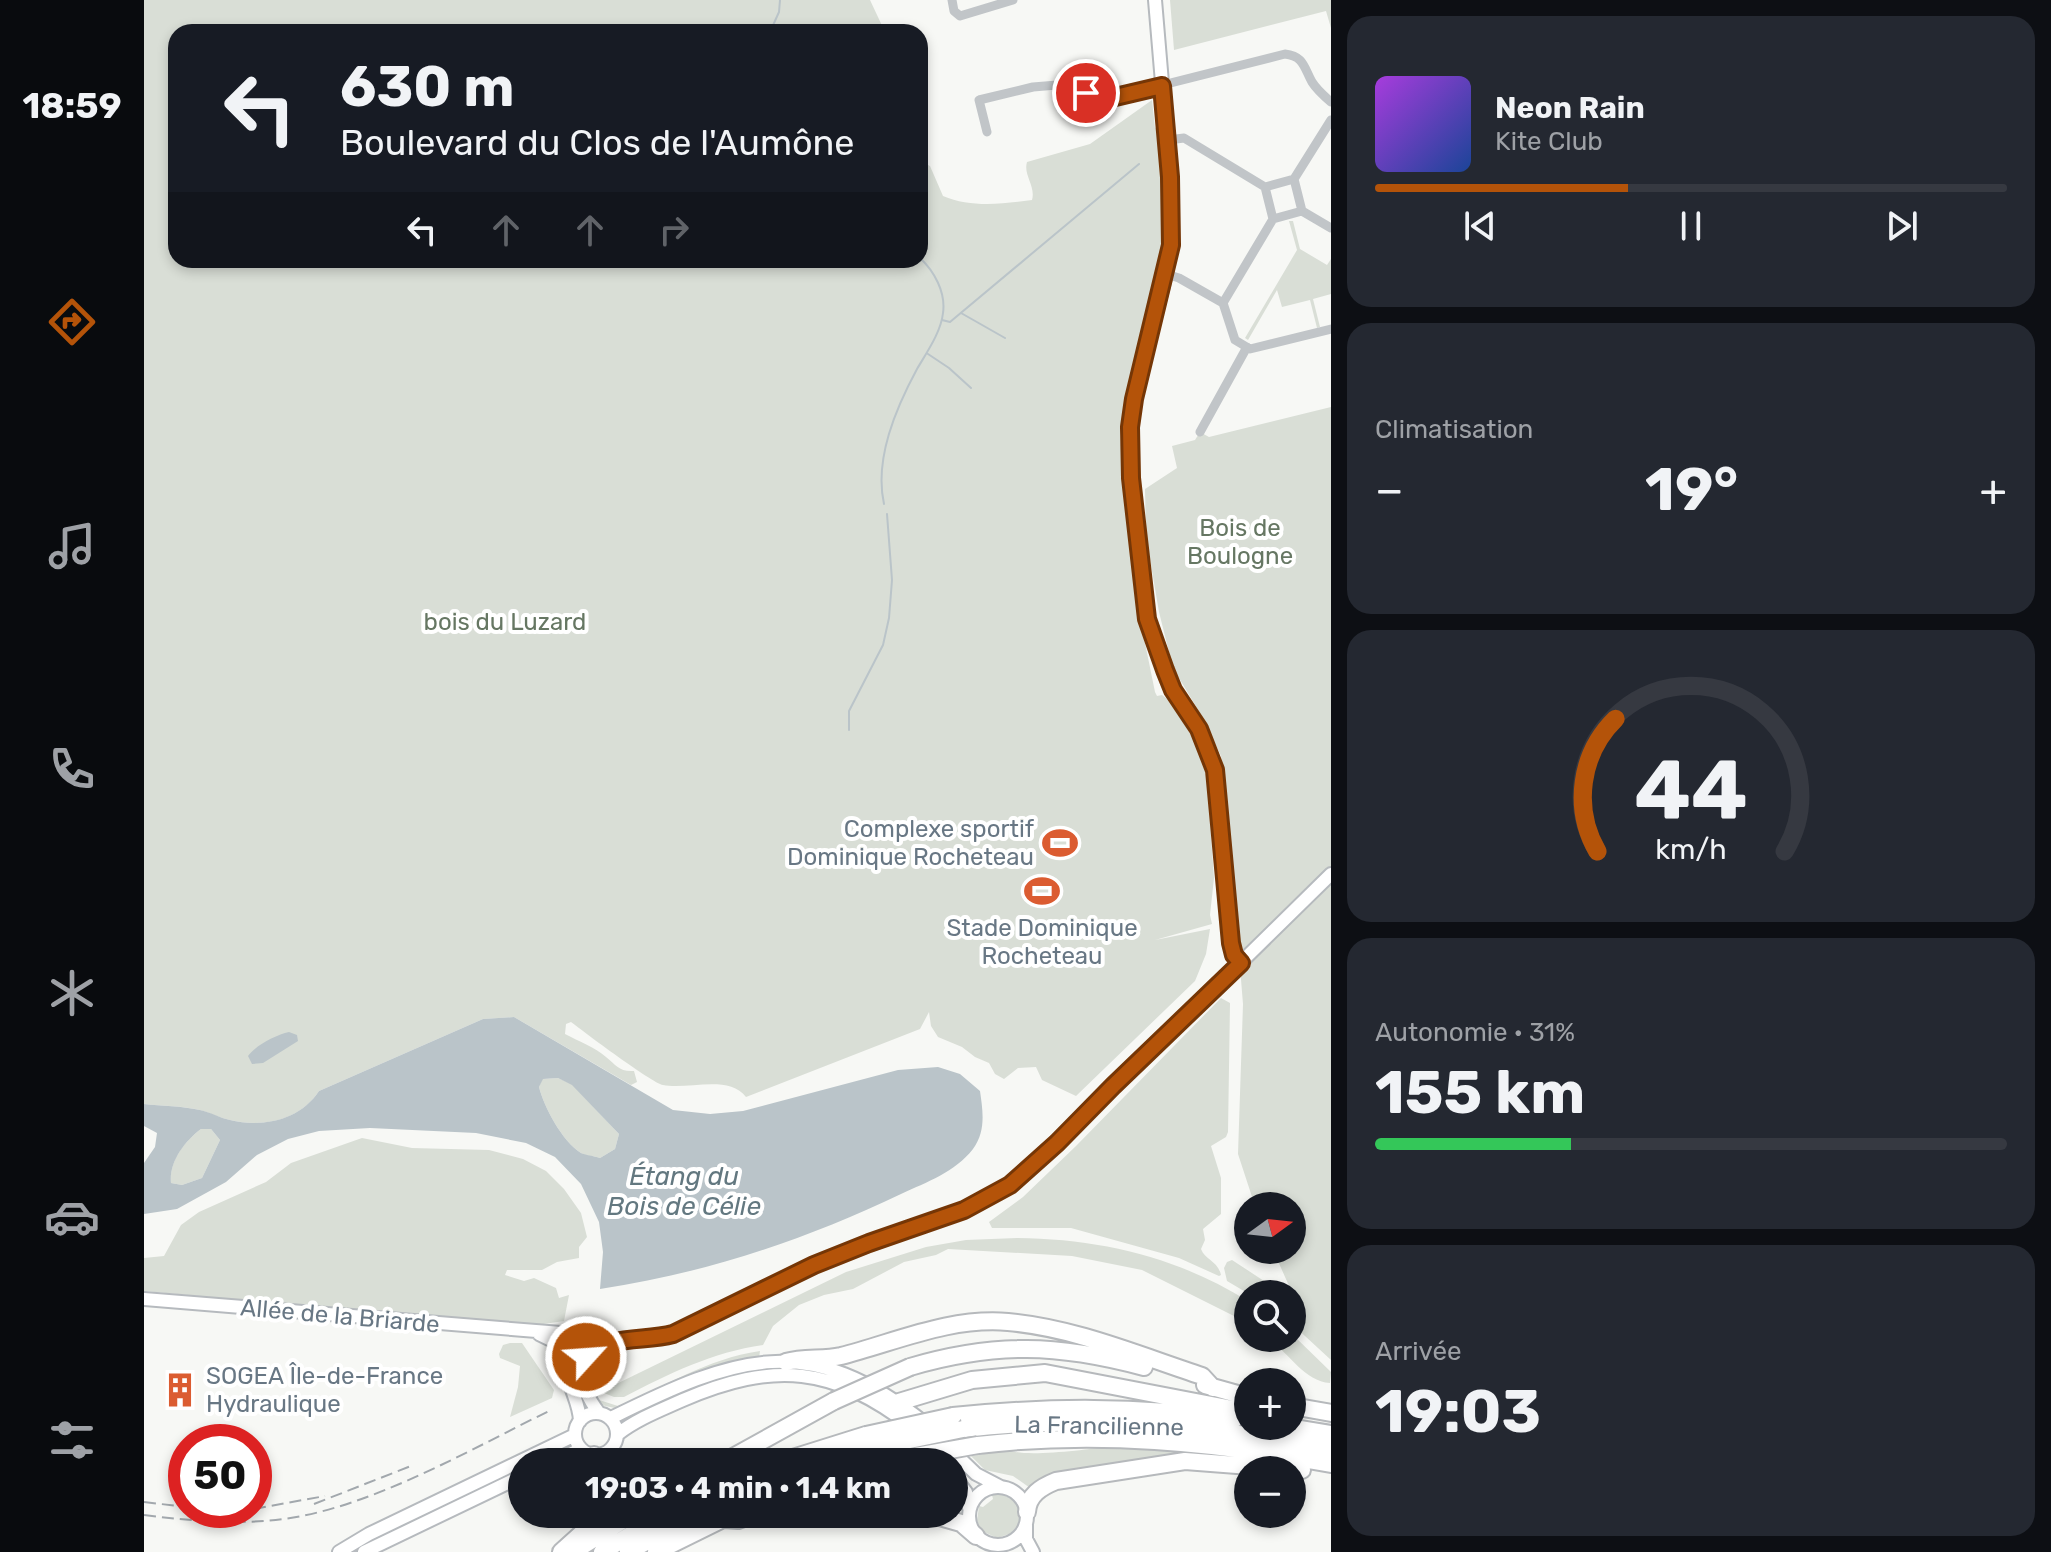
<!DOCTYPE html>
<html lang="fr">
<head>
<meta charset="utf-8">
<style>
	:root { --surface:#171b24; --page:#242831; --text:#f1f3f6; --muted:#9ea1a6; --line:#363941; --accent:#b45309 }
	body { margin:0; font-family:Rubik,sans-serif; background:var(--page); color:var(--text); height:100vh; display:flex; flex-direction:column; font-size:30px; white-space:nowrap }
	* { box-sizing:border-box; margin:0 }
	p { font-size:26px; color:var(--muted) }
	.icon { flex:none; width:44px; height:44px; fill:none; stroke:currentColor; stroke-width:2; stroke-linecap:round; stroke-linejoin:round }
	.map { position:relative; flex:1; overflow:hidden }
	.side { display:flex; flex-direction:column; gap:16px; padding:16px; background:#0d0f14; width:720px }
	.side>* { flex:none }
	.banner { position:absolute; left:24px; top:24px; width:760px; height:244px; border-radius:24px; box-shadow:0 4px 12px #0003; background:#171b24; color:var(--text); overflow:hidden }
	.needle { width:52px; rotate:75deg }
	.fabs { position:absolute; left:1090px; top:1192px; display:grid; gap:16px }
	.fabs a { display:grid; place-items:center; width:72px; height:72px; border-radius:50%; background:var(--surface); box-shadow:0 4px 12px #0003; font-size:40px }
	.speed { position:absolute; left:24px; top:1424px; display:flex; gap:16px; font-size:40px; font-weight:700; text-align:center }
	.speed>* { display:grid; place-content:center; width:104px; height:104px; border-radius:50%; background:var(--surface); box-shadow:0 4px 12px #0003; line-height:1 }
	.speed .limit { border:12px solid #d22; background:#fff; color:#111 }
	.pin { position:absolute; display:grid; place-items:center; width:68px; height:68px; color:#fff; margin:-34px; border:4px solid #fff; border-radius:50%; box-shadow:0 2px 8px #0007 }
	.me { position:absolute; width:88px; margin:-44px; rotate:64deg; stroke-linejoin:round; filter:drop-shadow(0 0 6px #0008) }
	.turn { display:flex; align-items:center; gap:28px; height:168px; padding:0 40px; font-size:36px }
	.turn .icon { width:104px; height:104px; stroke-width:2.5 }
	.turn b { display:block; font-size:56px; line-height:68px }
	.lanes { display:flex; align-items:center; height:76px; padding:0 40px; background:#0003; justify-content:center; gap:40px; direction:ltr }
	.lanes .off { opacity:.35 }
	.big { font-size:60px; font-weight:700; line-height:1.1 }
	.side .tile { flex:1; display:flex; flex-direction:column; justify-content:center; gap:12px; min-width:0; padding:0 28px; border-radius:24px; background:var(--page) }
	.side .dial { align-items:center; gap:0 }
	.dial svg { height:208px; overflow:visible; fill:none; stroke:var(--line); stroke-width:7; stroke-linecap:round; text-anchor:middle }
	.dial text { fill:var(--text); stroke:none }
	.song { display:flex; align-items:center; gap:24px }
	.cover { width:96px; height:96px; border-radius:12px; background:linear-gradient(135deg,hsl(280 70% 55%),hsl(220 70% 35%)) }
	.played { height:8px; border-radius:4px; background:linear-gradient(90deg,var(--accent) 40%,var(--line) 40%) }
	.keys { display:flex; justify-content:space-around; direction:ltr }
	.heat { display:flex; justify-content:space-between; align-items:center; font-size:44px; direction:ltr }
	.charge { height:12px; border-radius:6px; background:linear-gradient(90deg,#34c759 31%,var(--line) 0) }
	.trip { position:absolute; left:364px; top:1448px; width:460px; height:80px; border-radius:40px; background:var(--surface); box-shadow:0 4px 12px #0003; font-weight:700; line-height:80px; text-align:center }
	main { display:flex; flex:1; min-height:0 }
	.menu { display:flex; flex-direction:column; width:144px; justify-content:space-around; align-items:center; background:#090b0e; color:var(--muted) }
	.menu .icon { width:56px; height:56px }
	.menu .current { color:var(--accent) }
	.menu b { font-size:36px; color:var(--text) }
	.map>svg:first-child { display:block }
	.green { fill:#d9ded6 }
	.water { fill:#bac4c9; fill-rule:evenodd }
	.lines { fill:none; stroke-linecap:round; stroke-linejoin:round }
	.stream { stroke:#bac4c9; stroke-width:2 }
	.secondary-casing { stroke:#b6babe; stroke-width:16 }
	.highway-casing { stroke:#b6b9bc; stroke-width:20 }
	.street { stroke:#c1c5c8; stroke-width:9 }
	.secondary { stroke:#fff; stroke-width:12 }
	.highway { stroke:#fff; stroke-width:16 }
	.rail { stroke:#a2a8ad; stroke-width:2; stroke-dasharray:12 6; stroke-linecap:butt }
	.highway-bridge-casing { stroke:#b6b9bc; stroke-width:20; stroke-linecap:butt }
	.highway-bridge { stroke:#fff; stroke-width:16 }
	.route-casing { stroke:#753606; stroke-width:20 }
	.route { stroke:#b45309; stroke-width:14 }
	.labels { text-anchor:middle; stroke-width:8; stroke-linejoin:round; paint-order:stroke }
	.park-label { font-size:24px; fill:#667763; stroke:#fff }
	.poi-label { font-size:24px; fill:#687784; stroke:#fff; text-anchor:end }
	.street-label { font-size:24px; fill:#687784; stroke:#fff }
	.water-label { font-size:26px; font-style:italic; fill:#637880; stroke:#fff }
</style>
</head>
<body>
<main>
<nav class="menu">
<b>18:59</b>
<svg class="icon current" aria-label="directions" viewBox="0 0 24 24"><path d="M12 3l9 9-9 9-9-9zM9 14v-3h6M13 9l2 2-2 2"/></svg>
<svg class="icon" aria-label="music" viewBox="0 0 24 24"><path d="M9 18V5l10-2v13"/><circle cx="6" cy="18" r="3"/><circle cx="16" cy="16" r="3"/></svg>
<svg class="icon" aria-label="phone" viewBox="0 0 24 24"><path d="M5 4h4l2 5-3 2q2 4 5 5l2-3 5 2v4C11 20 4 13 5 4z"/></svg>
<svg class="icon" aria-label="climate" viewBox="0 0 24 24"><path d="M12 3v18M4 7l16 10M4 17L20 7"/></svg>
<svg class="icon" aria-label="car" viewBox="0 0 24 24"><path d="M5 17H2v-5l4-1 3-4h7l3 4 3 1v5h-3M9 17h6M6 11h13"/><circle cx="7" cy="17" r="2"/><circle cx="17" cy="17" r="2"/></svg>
<svg class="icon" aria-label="filters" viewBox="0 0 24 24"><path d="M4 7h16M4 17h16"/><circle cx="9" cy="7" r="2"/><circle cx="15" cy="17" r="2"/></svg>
</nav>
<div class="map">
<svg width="1187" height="1552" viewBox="0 0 1187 1552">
	<rect width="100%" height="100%" fill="#f7f8f5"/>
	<!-- green -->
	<path class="green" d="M 0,0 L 726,0 L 741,32 L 32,32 L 32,260 L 776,260 L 776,161 L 786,166 L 799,196 C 827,208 859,204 888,200 C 892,186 879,175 883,162 L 946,144 L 1008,100 L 1011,128 L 1014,126 L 1022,214 L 1017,256 L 991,356 L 976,435 L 991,594 L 1011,692 L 1013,696 L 1018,695 L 1027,702 L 1053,745 L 1063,778 L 1070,878 L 1066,915 L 1068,924 L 1011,940 L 1066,929 L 1062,954 L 1051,981 L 932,1096 L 898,1080 L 892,1067 L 874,1068 L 860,1079 L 851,1074 L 845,1063 L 831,1057 L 818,1047 L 794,1037 L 787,1026 L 785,1012 L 776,1029 L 602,1097 C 585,1074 544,1090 519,1085 C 508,1083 440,1032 427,1022 L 422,1024 L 421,1034 C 434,1041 451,1047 462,1057 C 472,1065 475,1072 490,1071 L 493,1082 L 487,1085 L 370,1017 L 339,1019 L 175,1091 C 156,1120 120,1128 86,1120 C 76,1118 66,1113 56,1110 C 39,1106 18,1106 0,1104 Z
		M 1026,0 L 1187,0 L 1187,28 L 1182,11 L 1030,50 Z
		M 1145,221 L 1149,221 L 1156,249 L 1183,265 L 1187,259 L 1187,294 L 1169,299 L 1176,327 L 1173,328 L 1166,300 L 1138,307 L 1133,290 L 1104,340 L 1101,338 L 1153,250 Z
		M 1187,407 L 1187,1360 L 1148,1324 L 1150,1297 L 1129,1250 L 1148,1250 L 1148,1206 L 1111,1206 L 1094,1154 L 1099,1004 L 1082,796 L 1077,756 L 1059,718 L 1029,668 L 1015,612 L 1002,536 L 1001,489 L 1033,468 L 1028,446 L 1051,440 L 1056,432 L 1065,437 Z
		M 1077,998 L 1086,1003 L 1084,1132 L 1082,1137 L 1067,1146 L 1077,1178 L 1077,1214 L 1059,1229 L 1061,1240 L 1057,1249 C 1061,1260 1074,1261 1077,1275 L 1075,1276 L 1035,1258 L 927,1228 L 848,1228 L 845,1222 L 879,1197 L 932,1146 Z
		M 414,1078 L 428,1084 L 475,1134 L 471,1149 L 456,1158 C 450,1156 441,1156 437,1153 C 418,1141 400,1107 395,1087 L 398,1079 Z
		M 57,1129 L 67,1129 L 76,1140 L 58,1178 L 38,1185 L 27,1183 C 25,1161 40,1142 57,1129 Z
		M 218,1138 L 268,1148 L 345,1150 L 379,1159 L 402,1171 L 420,1189 L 437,1213 L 443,1237 L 435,1247 L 435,1258 L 413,1262 L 398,1270 L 363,1270 L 361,1275 L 380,1281 L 390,1278 L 412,1288 L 415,1298 L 425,1295 L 420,1321 L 386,1326 L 0,1291 L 0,1258 L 20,1256 L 37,1225 L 55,1212 L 122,1182 L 147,1163 Z
		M 873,1238 C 957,1239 1033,1257 1104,1301 L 1104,1323 L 998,1270 L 928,1256 L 804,1249 L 792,1255 L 760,1262 L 709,1289 L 680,1295 L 655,1305 L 629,1326 L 619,1345 C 569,1352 524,1374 480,1397 L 470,1397 L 460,1393 L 460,1390 L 702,1272 L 782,1247 L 822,1240 Z
		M 1088,1260 L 1140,1294 L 1105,1294 L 1083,1281 L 1080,1268 L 1083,1262 Z
		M 1148,1334 L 1187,1372 L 1186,1383 C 1160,1381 1144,1352 1124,1338 L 1148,1338 Z
		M 366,1343 L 378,1343 L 410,1390 L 408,1398 L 366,1417 L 374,1387 L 376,1366 L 356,1358 L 355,1354 L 359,1345 Z
		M 616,1351 L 615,1358 L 595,1361 L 475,1409 L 457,1405 L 452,1399 L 474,1406 C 523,1386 562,1359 616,1351 Z
		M 965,1447 L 1035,1451 L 1076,1457 L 889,1490 L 869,1476 L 841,1470 L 827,1456 L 865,1450 C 881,1458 943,1449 965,1447 Z
		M 856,1494 C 877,1500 882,1518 868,1533 L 853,1538 L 838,1531 L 833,1521 L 835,1506 L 839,1507 L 849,1499 L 848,1495 Z"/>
	<!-- water -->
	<path class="water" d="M 370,1017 L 529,1110 L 566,1114 L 599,1111 L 754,1070 L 794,1067 L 816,1074 L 836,1091 C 839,1112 842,1131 829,1149 C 811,1172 783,1182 757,1194 C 661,1240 562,1273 456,1289 L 459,1252 L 455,1222 L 437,1184 L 411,1157 L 382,1143 L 332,1133 L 226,1128 L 175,1131 L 144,1139 L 113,1155 L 82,1182 L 33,1209 L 0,1214 L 0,1163 L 11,1147 L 13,1133 L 0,1126 L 0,1104 C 18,1106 38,1106 56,1110 C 66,1112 76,1118 86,1120 C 119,1128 156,1120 175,1091 L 339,1019 ZM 414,1078 L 428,1085 L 475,1134 L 471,1149 L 456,1158 C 450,1156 441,1155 437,1153 C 418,1141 400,1107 395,1087 L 399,1079 ZM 57,1129 L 67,1129 L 76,1140 L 58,1178 L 38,1185 L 27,1183 C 25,1162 40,1142 57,1129 Z
		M 145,1032 L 153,1035 L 154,1041 L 119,1063 L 108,1064 L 104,1056 C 112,1045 132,1035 145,1032 Z"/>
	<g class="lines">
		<!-- stream -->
		<path class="stream" d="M 626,32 L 635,12 L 636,0
			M 817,313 L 861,338
			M 798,320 L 806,322 L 995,164
			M 784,354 L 805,368 L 827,388
			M 740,504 C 730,459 752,408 773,369 C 783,352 797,332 799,313 C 802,292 790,271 776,258
			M 705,730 L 705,711 L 739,645 L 745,618 L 748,580 L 743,514"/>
		<!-- secondary casing -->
		<g class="secondary-casing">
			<path id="secondary" d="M 1011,0 L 1026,177 L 1028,232 L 1022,274 L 990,399 L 986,427 L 987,478 L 1003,619 L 1021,670 L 1029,690 L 1055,729 L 1071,770 L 1087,943 L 1090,955 L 1097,963
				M 0,1299 L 417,1333 L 434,1341 L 442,1357
				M 395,1334 L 440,1356
				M431 1434a21 21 0 1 1 42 0a21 21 0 1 1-42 0Z
				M 455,1413 C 433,1384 426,1348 472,1340 C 491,1337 509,1339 529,1334 L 670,1265 L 820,1210 L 866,1185 L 913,1143 L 1187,874
				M 467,1418 C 592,1356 664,1329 782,1424
				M 436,1421 C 435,1391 407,1371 442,1344
				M 474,1434 C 493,1419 517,1410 539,1400 C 630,1361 689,1366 768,1427
				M 803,1446 L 832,1474 L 857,1487
				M 408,1462 L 437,1449
				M 810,1476 L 822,1492 L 825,1508
				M825 1516a29 29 0 1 1 58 0a29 29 0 1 1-58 0Z
				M 882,1525 L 882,1539 L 889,1552
				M 195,1552 L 225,1534 L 431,1435
				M 220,1552 L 378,1476"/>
		</g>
		<!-- highway casing -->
		<g class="highway-casing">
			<path id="highway" d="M 642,1362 C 660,1357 679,1360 697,1356 C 752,1342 805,1317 864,1322 C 931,1328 994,1355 1058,1376 L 1069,1388
				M 766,1367 C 851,1342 914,1344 1000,1367
				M 1061,1385 L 1104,1397
				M 755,1402 L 828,1380 L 901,1373 L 1104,1412
				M 1148,1406 L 1187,1413
				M 809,1416 C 907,1406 992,1406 1091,1419
				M 1138,1426 L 1187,1434
				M 819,1429 C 950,1414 1058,1426 1187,1448
				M 834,1445 C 952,1431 1070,1442 1187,1464
				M 450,1455 L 457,1462
				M 580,1462 L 690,1401
				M 636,1462 L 722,1435
				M 678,1462 L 727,1448
				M 883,1512 C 884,1495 897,1487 912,1481 L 1041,1461 L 1158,1470
				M 785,1514 L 817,1523 L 832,1536
				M 580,1519 L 594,1520 L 611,1514
				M 417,1552 L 459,1514
				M 429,1552 L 489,1514
				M 458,1552 L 521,1514
				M 484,1552 L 552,1514
				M 512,1552 L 589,1514"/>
		</g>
		<!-- street -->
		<path class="street" d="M 808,0 L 810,11 L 816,16 L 869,0
			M 843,132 L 835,100 L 889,87 L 913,85 L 967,98 L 1141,54 C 1160,56 1160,68 1168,82 C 1173,90 1180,96 1187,102
			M 1024,140 L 1040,138 L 1121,187
			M 1150,179 L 1158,211 L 1129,219 L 1121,187 Z
			M 1150,179 L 1187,120
			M 1158,211 L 1187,228
			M 1022,274 L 1035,278 L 1079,303 L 1091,340 L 1106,349 L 1187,329
			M 1079,303 L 1129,219
			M 1056,432 L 1103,347"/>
		<!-- secondary -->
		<use href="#secondary" class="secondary"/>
		<!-- highway -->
		<use href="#highway" class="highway"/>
		<!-- rail -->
		<path class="rail" d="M 0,1502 L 42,1507
			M 170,1504 L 267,1466
			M 110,1509 L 181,1496
			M 76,1510 L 95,1510
			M 0,1515 C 47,1521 93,1525 140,1519 C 228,1507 325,1450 405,1411"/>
		<!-- highway-bridge casing -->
		<g class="highway-bridge-casing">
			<path id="highway-bridge" d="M 690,1401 L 766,1367
				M 722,1435 L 809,1416
				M 727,1448 L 819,1429
				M 738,1462 L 834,1445"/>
		</g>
		<!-- highway-bridge -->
		<use href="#highway-bridge" class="highway-bridge"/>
	</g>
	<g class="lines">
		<!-- route casing -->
		<g class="route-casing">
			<path id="route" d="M 442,1357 C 466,1334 499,1342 529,1334 L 670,1265 L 725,1243 L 820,1210 L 866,1185 L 913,1143 L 969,1086 L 1097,963 L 1090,955 L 1087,943 L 1071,770 L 1055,729 L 1029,690 L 1021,670 L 1003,619 L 987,478 L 986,427 L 990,399 L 1027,245 L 1026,177 L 1018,86 L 967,98 L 942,93"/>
		</g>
		<!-- route -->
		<use href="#route" class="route"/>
	</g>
	<!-- icons -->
	<defs>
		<g id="stadium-bare" transform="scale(2.76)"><path d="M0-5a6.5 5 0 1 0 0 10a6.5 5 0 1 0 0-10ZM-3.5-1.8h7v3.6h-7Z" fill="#db5c31" stroke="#fff" stroke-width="2.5" paint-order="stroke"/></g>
		<g id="building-bare" transform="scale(2.76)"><path d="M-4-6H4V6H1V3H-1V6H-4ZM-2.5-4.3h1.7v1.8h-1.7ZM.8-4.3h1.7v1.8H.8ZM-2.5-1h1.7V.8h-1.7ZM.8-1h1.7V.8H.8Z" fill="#db5c31" stroke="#fff" stroke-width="2.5" paint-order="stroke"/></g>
	</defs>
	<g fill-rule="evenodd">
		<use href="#stadium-bare" x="916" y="843"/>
		<use href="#stadium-bare" x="898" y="891"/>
		<use href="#building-bare" x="36" y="1390"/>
	</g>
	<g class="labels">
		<!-- park labels -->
		<g class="park-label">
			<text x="1096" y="536">Bois de<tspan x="1096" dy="28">Boulogne</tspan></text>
			<text x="361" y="630">bois du Luzard</text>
		</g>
		<!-- poi labels -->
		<g class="poi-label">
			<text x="890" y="837">Complexe sportif<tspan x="890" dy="28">Dominique Rocheteau</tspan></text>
			<text x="898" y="936" text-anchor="middle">Stade Dominique<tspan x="898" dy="28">Rocheteau</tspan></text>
			<text x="62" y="1384" text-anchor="start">SOGEA Île-de-France<tspan x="62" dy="28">Hydraulique</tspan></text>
		</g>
		<!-- street labels -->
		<g class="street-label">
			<text transform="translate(196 1316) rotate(5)" y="8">Allée de la Briarde</text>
			<text transform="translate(955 1426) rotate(1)" y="8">La Francilienne</text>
		</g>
		<!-- water labels -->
		<g class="water-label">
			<text x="540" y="1185">Étang du<tspan x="540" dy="30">Bois de Célie</tspan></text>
		</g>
	</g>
</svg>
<div class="fabs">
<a><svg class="needle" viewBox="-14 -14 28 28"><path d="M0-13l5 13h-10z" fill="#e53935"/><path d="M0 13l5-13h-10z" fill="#9ea1a6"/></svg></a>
<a><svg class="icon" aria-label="search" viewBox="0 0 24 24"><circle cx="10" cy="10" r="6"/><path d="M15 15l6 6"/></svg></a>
<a>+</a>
<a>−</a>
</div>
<div class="speed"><div class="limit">50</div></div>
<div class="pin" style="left:942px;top:93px;background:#d93025"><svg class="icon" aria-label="arrive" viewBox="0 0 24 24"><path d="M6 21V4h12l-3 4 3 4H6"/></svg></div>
<svg class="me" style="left:442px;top:1357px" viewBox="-20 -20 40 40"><circle r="17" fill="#b45309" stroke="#fff" stroke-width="3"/><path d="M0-11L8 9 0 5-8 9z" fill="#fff"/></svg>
<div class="trip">19:03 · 4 min · 1.4 km</div>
<div class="banner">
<div class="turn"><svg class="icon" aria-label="left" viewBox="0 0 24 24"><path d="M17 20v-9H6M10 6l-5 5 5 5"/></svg><div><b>630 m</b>Boulevard du Clos de l'Aumône</div></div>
<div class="lanes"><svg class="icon" aria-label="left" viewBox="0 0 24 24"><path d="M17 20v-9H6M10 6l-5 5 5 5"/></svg><svg class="icon off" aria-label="ahead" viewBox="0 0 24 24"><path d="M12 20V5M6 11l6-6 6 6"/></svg><svg class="icon off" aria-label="ahead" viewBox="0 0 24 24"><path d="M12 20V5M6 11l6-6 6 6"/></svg><svg class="icon off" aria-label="right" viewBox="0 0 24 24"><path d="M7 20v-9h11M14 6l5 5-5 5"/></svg></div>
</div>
</div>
<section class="side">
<div class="tile">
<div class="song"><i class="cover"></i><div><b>Neon Rain</b><p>Kite Club</p></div></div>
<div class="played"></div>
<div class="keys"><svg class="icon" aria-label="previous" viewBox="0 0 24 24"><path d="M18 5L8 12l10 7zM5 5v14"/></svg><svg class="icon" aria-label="pause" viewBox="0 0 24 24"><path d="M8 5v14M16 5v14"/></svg><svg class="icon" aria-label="next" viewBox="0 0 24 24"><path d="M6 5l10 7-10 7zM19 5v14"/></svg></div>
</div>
<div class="tile"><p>Climatisation</p>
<div class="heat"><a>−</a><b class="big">19°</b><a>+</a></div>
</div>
<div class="tile dial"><svg viewBox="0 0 100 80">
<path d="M14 69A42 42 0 1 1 86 69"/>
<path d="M14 69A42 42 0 0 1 21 18" stroke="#b45309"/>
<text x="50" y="56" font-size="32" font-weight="700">44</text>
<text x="50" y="72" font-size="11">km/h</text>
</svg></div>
<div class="tile"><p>Autonomie · 31%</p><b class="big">155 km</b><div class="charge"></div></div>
<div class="tile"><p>Arrivée</p><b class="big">19:03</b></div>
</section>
</main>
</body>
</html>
